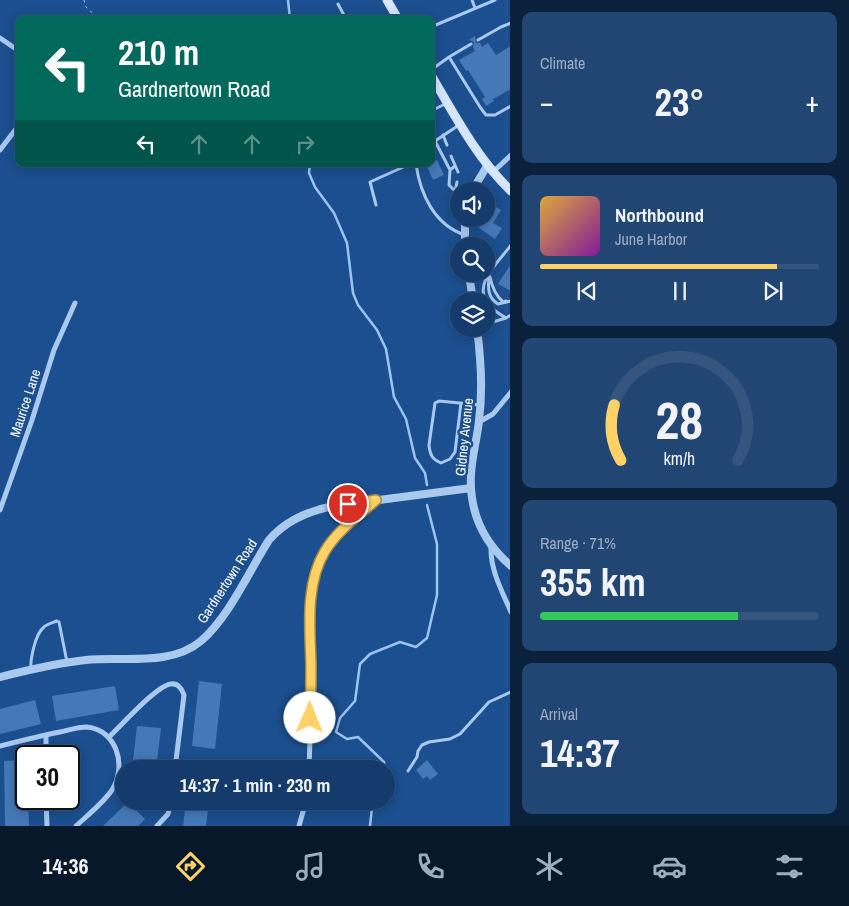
<!DOCTYPE html>
<html lang="en">
<head>
<meta charset="utf-8">
<style>
	:root { --surface:#143b6b; --page:#214673; --text:#f1f3f6; --muted:#9dadc1; --line:#33557e; --accent:#ffd166 }
	body { margin:0; font-family:"Archivo Narrow",sans-serif; background:var(--page); color:var(--text); height:100vh; display:flex; flex-direction:column; font-size:19px; white-space:nowrap }
	* { box-sizing:border-box; margin:0 }
	p { font-size:16px; color:var(--muted) }
	.icon { flex:none; width:28px; height:28px; fill:none; stroke:currentColor; stroke-width:2; stroke-linecap:round; stroke-linejoin:round }
	.map { position:relative; flex:1; overflow:hidden }
	.side { display:flex; flex-direction:column; gap:12px; padding:12px; background:#0b203b; width:339px }
	.side>* { flex:none }
	.banner { position:absolute; left:15px; top:15px; width:420px; height:152px; border-radius:10px; box-shadow:0 2px 12px #0003,0 0 0 1px var(--line); background:#00695c; color:#fff; overflow:hidden }
	.controls { position:absolute; left:450px; top:182px; display:grid; gap:10px }
	.controls a { display:grid; place-items:center; width:45px; height:45px; border-radius:50%; background:var(--surface); box-shadow:0 2px 12px #0003,0 0 0 1px var(--line); font-size:25px }
	.speed { position:absolute; left:15px; top:745px; display:flex; gap:10px; font-size:25px; font-weight:700; text-align:center }
	.speed>* { display:grid; place-content:center; width:65px; height:65px; border-radius:50%; background:var(--surface); box-shadow:0 2px 12px #0003,0 0 0 1px var(--line); line-height:1 }
	.speed .limit { border:2px solid #111; border-radius:8px; background:#fff; color:#111 }
	.pin { position:absolute; display:grid; place-items:center; width:42px; height:42px; color:#fff; margin:-21px; border:2px solid #fff; border-radius:50%; box-shadow:0 1px 5px #0007 }
	.me { position:absolute; width:55px; margin:-28px; rotate:1deg; stroke-linejoin:round; filter:drop-shadow(0 0 4px #0008) }
	.turn { display:flex; align-items:center; gap:18px; height:105px; padding:0 20px; font-size:22px }
	.turn .icon { width:65px; height:65px; stroke-width:2.5 }
	.turn b { display:block; font-size:35px; line-height:42px }
	.lanes { display:flex; align-items:center; height:48px; padding:0 20px; background:#0003; justify-content:center; gap:25px; direction:ltr }
	.lanes .off { opacity:.35 }
	.big { font-size:38px; font-weight:800; line-height:1.1 }
	.side .tile { flex:1; display:flex; flex-direction:column; justify-content:center; gap:8px; min-width:0; padding:0 18px; border-radius:10px; background:var(--page) }
	.side .dial { align-items:center; gap:0 }
	.dial svg { height:130px; overflow:visible; fill:none; stroke:var(--line); stroke-width:7; stroke-linecap:round; text-anchor:middle }
	.dial text { fill:var(--text); stroke:none }
	.song { display:flex; align-items:center; gap:15px }
	.cover { width:60px; height:60px; border-radius:8px; background:linear-gradient(135deg,hsl(40 70% 55%),hsl(290 70% 35%)) }
	.played { height:5px; border-radius:2px; background:linear-gradient(90deg,var(--accent) 85%,var(--line) 85%) }
	.keys { display:flex; justify-content:space-around; direction:ltr }
	.heat { display:flex; justify-content:space-between; align-items:center; font-size:28px; direction:ltr }
	.charge { height:8px; border-radius:4px; background:linear-gradient(90deg,#34c759 71%,var(--line) 0) }
	.trip { position:absolute; left:115px; top:760px; width:280px; height:50px; border-radius:25px; background:var(--surface); box-shadow:0 2px 12px #0003,0 0 0 1px var(--line); font-weight:800; line-height:50px; text-align:center }
	.tabs { display:flex; height:80px; justify-content:space-around; align-items:center; background:#08182b; color:var(--muted) }
	.tabs .icon { width:35px; height:35px }
	.tabs .active { color:var(--accent) }
	.tabs b { font-size:22px; color:var(--text) }
	main { display:flex; flex:1; min-height:0 }
	.map>svg:first-child { display:block }
	.lines { fill:none; stroke-linecap:round; stroke-linejoin:round }
	.stream { stroke:#9cc4f0; stroke-width:2.5 }
	.building { fill:#4478b7 }
	.path { stroke:#a9c9ee; stroke-width:1; stroke-dasharray:2.5 4; stroke-linecap:butt }
	.service { stroke:#a9c9ee; stroke-width:3 }
	.minor { stroke:#a9c9ee; stroke-width:5 }
	.tertiary { stroke:#a9c9ee; stroke-width:8 }
	.secondary { stroke:#d6e6fa; stroke-width:9 }
	.route-casing { stroke:#a68842; stroke-width:12 }
	.route { stroke:#ffd166; stroke-width:9 }
	.labels { text-anchor:middle; stroke-width:5; stroke-linejoin:round; paint-order:stroke }
	.street-label { font-size:14px; fill:#fff; stroke:#1b4f8f }
</style>
</head>
<body>
<main>
<div class="map">
<svg width="511" height="826" viewBox="0 0 511 826">
	<rect width="100%" height="100%" fill="#1b4f8f"/>
	<g class="lines">
		<!-- stream -->
		<path class="stream" d="M 288,0 L 290,19
			M 310,164 L 309,173 L 315,187 L 334,213 L 347,243 L 353,293 L 358,305 L 377,330 L 386,349 L 394,397 L 406,419 L 415,458 L 425,473 L 427,485
			M 385,769 L 384,762 L 358,737 L 347,739 L 336,732 L 340,718 L 355,701 L 360,664 L 370,654 L 400,642 L 416,647 L 427,638 L 437,595 L 437,544 L 427,505
			M 370,826 L 372,808 L 376,801"/>
	</g>
	<!-- building -->
	<path class="building" d="M 475,36 L 476,43 L 480,43 L 482,47 L 488,43 L 496,55 L 511,46 L 511,89 L 493,99 L 494,101 L 486,106 L 482,99 L 485,97 L 468,70 L 466,71 L 459,60 L 475,51 L 473,47 L 474,42 L 469,40 Z
		M 437,160 L 444,175 L 433,180 L 426,164 L 431,164 L 431,162 Z
		M 491,204 L 501,210 L 493,223 L 502,228 L 495,239 L 479,228 L 482,222 L 480,222 L 482,219 L 486,219 L 486,213 Z
		M 511,264 L 511,291 L 498,284 Z
		M 199,681 L 222,684 L 215,749 L 192,746 Z
		M 115,686 L 119,710 L 56,721 L 52,696 Z
		M 35,700 L 41,724 L 0,734 L 0,709 Z
		M 137,726 L 161,728 L 156,769 L 132,769 Z
		M 26,760 L 26,799 L 28,799 L 29,826 L 5,826 L 4,761 Z
		M 427,760 L 438,774 L 430,780 L 427,776 L 423,779 L 416,770 Z
		M 186,801 L 209,801 L 206,826 L 183,826 Z
		M 128,802 L 145,819 L 138,826 L 103,826 Z"/>
	<g class="lines">
		<!-- path -->
		<path class="path" d="M 84,0 L 86,7 L 99,19"/>
		<!-- service -->
		<path class="service" d="M 472,0 L 475,8
			M 338,4 L 346,19
			M 431,27 L 495,0
			M 478,40 L 501,27 L 511,23
			M 449,57 L 471,44
			M 431,70 L 449,57 L 480,107 L 486,115 L 495,115 L 511,106
			M 431,111 L 447,103
			M 431,131 L 435,141 L 431,145
			M 443,135 L 447,145
			M 451,156 L 458,172
			M 416,164 C 420,193 434,225 465,235
			M 455,166 L 450,170 L 449,185 L 455,191
			M 450,170 L 435,141 L 459,125
			M 457,182 L 455,191 L 459,193
			M 376,205 L 370,182 L 410,164
			M 511,245 C 499,262 470,285 490,306 C 494,311 501,315 506,318 L 511,315
			M 489,275 C 488,287 487,297 498,304 L 511,301
			M 490,277 C 492,287 495,295 503,302 L 506,301
			M 486,324 L 506,318
			M 461,403 L 455,452 L 450,459 L 441,463 C 432,459 430,455 429,445 L 435,403 L 439,401 L 480,405
			M 31,670 C 30,660 35,635 43,628 C 46,624 52,623 57,621 L 59,622 L 67,662
			M 408,771 L 417,757 L 418,751 L 422,745 L 429,742 L 450,739 L 460,734 L 489,702 L 511,692"/>
		<!-- minor -->
		<path class="minor" d="M 0,38 L 19,51
			M 0,150 L 19,125
			M 493,172 L 511,155
			M 479,422 L 493,414 L 511,392
			M 0,510 L 32,420 L 54,350 L 75,303
			M 491,546 C 490,570 502,591 511,612
			M 46,735 L 46,756
			M 109,737 C 121,726 157,685 171,684 C 178,683 182,689 184,695 L 175,769
			M 0,746 C 20,741 40,736 60,732 C 69,730 78,727 87,727 C 117,730 127,766 112,790 C 103,803 88,815 76,826
			M 309,769 C 310,741 311,712 311,684 C 311,644 303,588 324,552 C 336,531 357,516 376,501
			M 46,799 L 47,826
			M 157,826 L 168,814 L 171,801
			M 299,826 L 306,801"/>
		<!-- tertiary -->
		<path class="tertiary" d="M 472,191 L 487,166
			M 465,246 L 465,219
			M 469,274 L 473,301
			M 477,329 C 481,359 483,390 479,421 C 477,439 472,456 471,474 C 469,511 483,542 511,566
			M 0,677 C 28,670 57,663 86,660 C 123,656 170,667 201,641 C 229,617 249,571 269,540 C 286,520 308,511 333,506 L 471,488"/>
		<!-- secondary -->
		<path class="secondary" d="M 387,0 L 398,19
			M 431,75 C 455,116 477,158 511,191"/>
	</g>
	<g class="lines">
		<!-- route casing -->
		<g class="route-casing">
			<path id="route" d="M 310,718 C 311,700 311,682 311,664 C 310,628 305,584 325,551 C 337,531 358,516 376,500 L 348,504"/>
		</g>
		<!-- route -->
		<use href="#route" class="route"/>
	</g>
	<g class="labels">
		<!-- street labels -->
		<g class="street-label">
			<text transform="translate(25 403) rotate(-72)" y="5">Maurice Lane</text>
			<text transform="translate(464 437) rotate(-84)" y="5">Gidney Avenue</text>
			<text transform="translate(227 581) rotate(-57)" y="5">Gardnertown Road</text>
		</g>
	</g>
</svg>
<div class="controls">
<a><svg class="icon" aria-label="sound" viewBox="0 0 24 24"><path d="M4 9h4l5-4v14l-5-4H4zM17 9q2 3 0 6"/></svg></a>
<a><svg class="icon" aria-label="search" viewBox="0 0 24 24"><circle cx="10" cy="10" r="6"/><path d="M15 15l6 6"/></svg></a>
<a><svg class="icon" aria-label="layers" viewBox="0 0 24 24"><path d="M12 4l9 5-9 5-9-5zM3 14l9 5 9-5"/></svg></a>
</div>
<div class="speed"><div class="limit">30</div></div>
<div class="pin" style="left:348px;top:504px;background:#d93025"><svg class="icon" aria-label="arrive" viewBox="0 0 24 24"><path d="M6 21V4h12l-3 4 3 4H6"/></svg></div>
<svg class="me" style="left:310px;top:718px" viewBox="-20 -20 40 40"><circle r="19" fill="#fff"/><path d="M0-13L10 11 0 6-10 11z" fill="#ffd166"/></svg>
<div class="trip">14:37 · 1 min · 230 m</div>
<div class="banner">
<div class="turn"><svg class="icon" aria-label="left" viewBox="0 0 24 24"><path d="M17 20v-9H6M10 6l-5 5 5 5"/></svg><div><b>210 m</b>Gardnertown Road</div></div>
<div class="lanes"><svg class="icon" aria-label="left" viewBox="0 0 24 24"><path d="M17 20v-9H6M10 6l-5 5 5 5"/></svg><svg class="icon off" aria-label="ahead" viewBox="0 0 24 24"><path d="M12 20V5M6 11l6-6 6 6"/></svg><svg class="icon off" aria-label="ahead" viewBox="0 0 24 24"><path d="M12 20V5M6 11l6-6 6 6"/></svg><svg class="icon off" aria-label="right" viewBox="0 0 24 24"><path d="M7 20v-9h11M14 6l5 5-5 5"/></svg></div>
</div>
</div>
<section class="side">
<div class="tile"><p>Climate</p>
<div class="heat"><a>−</a><b class="big">23°</b><a>+</a></div>
</div>
<div class="tile">
<div class="song"><i class="cover"></i><div><b>Northbound</b><p>June Harbor</p></div></div>
<div class="played"></div>
<div class="keys"><svg class="icon" aria-label="previous" viewBox="0 0 24 24"><path d="M18 5L8 12l10 7zM5 5v14"/></svg><svg class="icon" aria-label="pause" viewBox="0 0 24 24"><path d="M8 5v14M16 5v14"/></svg><svg class="icon" aria-label="next" viewBox="0 0 24 24"><path d="M6 5l10 7-10 7zM19 5v14"/></svg></div>
</div>
<div class="tile dial"><svg viewBox="0 0 100 80">
<path d="M14 69A42 42 0 1 1 86 69"/>
<path d="M14 69A42 42 0 0 1 10 35" stroke="#ffd166"/>
<text x="50" y="56" font-size="32" font-weight="700">28</text>
<text x="50" y="72" font-size="11">km/h</text>
</svg></div>
<div class="tile"><p>Range · 71%</p><b class="big">355 km</b><div class="charge"></div></div>
<div class="tile"><p>Arrival</p><b class="big">14:37</b></div>
</section>
</main>
<nav class="tabs">
<b>14:36</b>
<svg class="icon active" aria-label="directions" viewBox="0 0 24 24"><path d="M12 3l9 9-9 9-9-9zM9 14v-3h6M13 9l2 2-2 2"/></svg>
<svg class="icon" aria-label="music" viewBox="0 0 24 24"><path d="M9 18V5l10-2v13"/><circle cx="6" cy="18" r="3"/><circle cx="16" cy="16" r="3"/></svg>
<svg class="icon" aria-label="phone" viewBox="0 0 24 24"><path d="M5 4h4l2 5-3 2q2 4 5 5l2-3 5 2v4C11 20 4 13 5 4z"/></svg>
<svg class="icon" aria-label="climate" viewBox="0 0 24 24"><path d="M12 3v18M4 7l16 10M4 17L20 7"/></svg>
<svg class="icon" aria-label="car" viewBox="0 0 24 24"><path d="M5 17H2v-5l4-1 3-4h7l3 4 3 1v5h-3M9 17h6M6 11h13"/><circle cx="7" cy="17" r="2"/><circle cx="17" cy="17" r="2"/></svg>
<svg class="icon" aria-label="filters" viewBox="0 0 24 24"><path d="M4 7h16M4 17h16"/><circle cx="9" cy="7" r="2"/><circle cx="15" cy="17" r="2"/></svg>
</nav>
</body>
</html>
